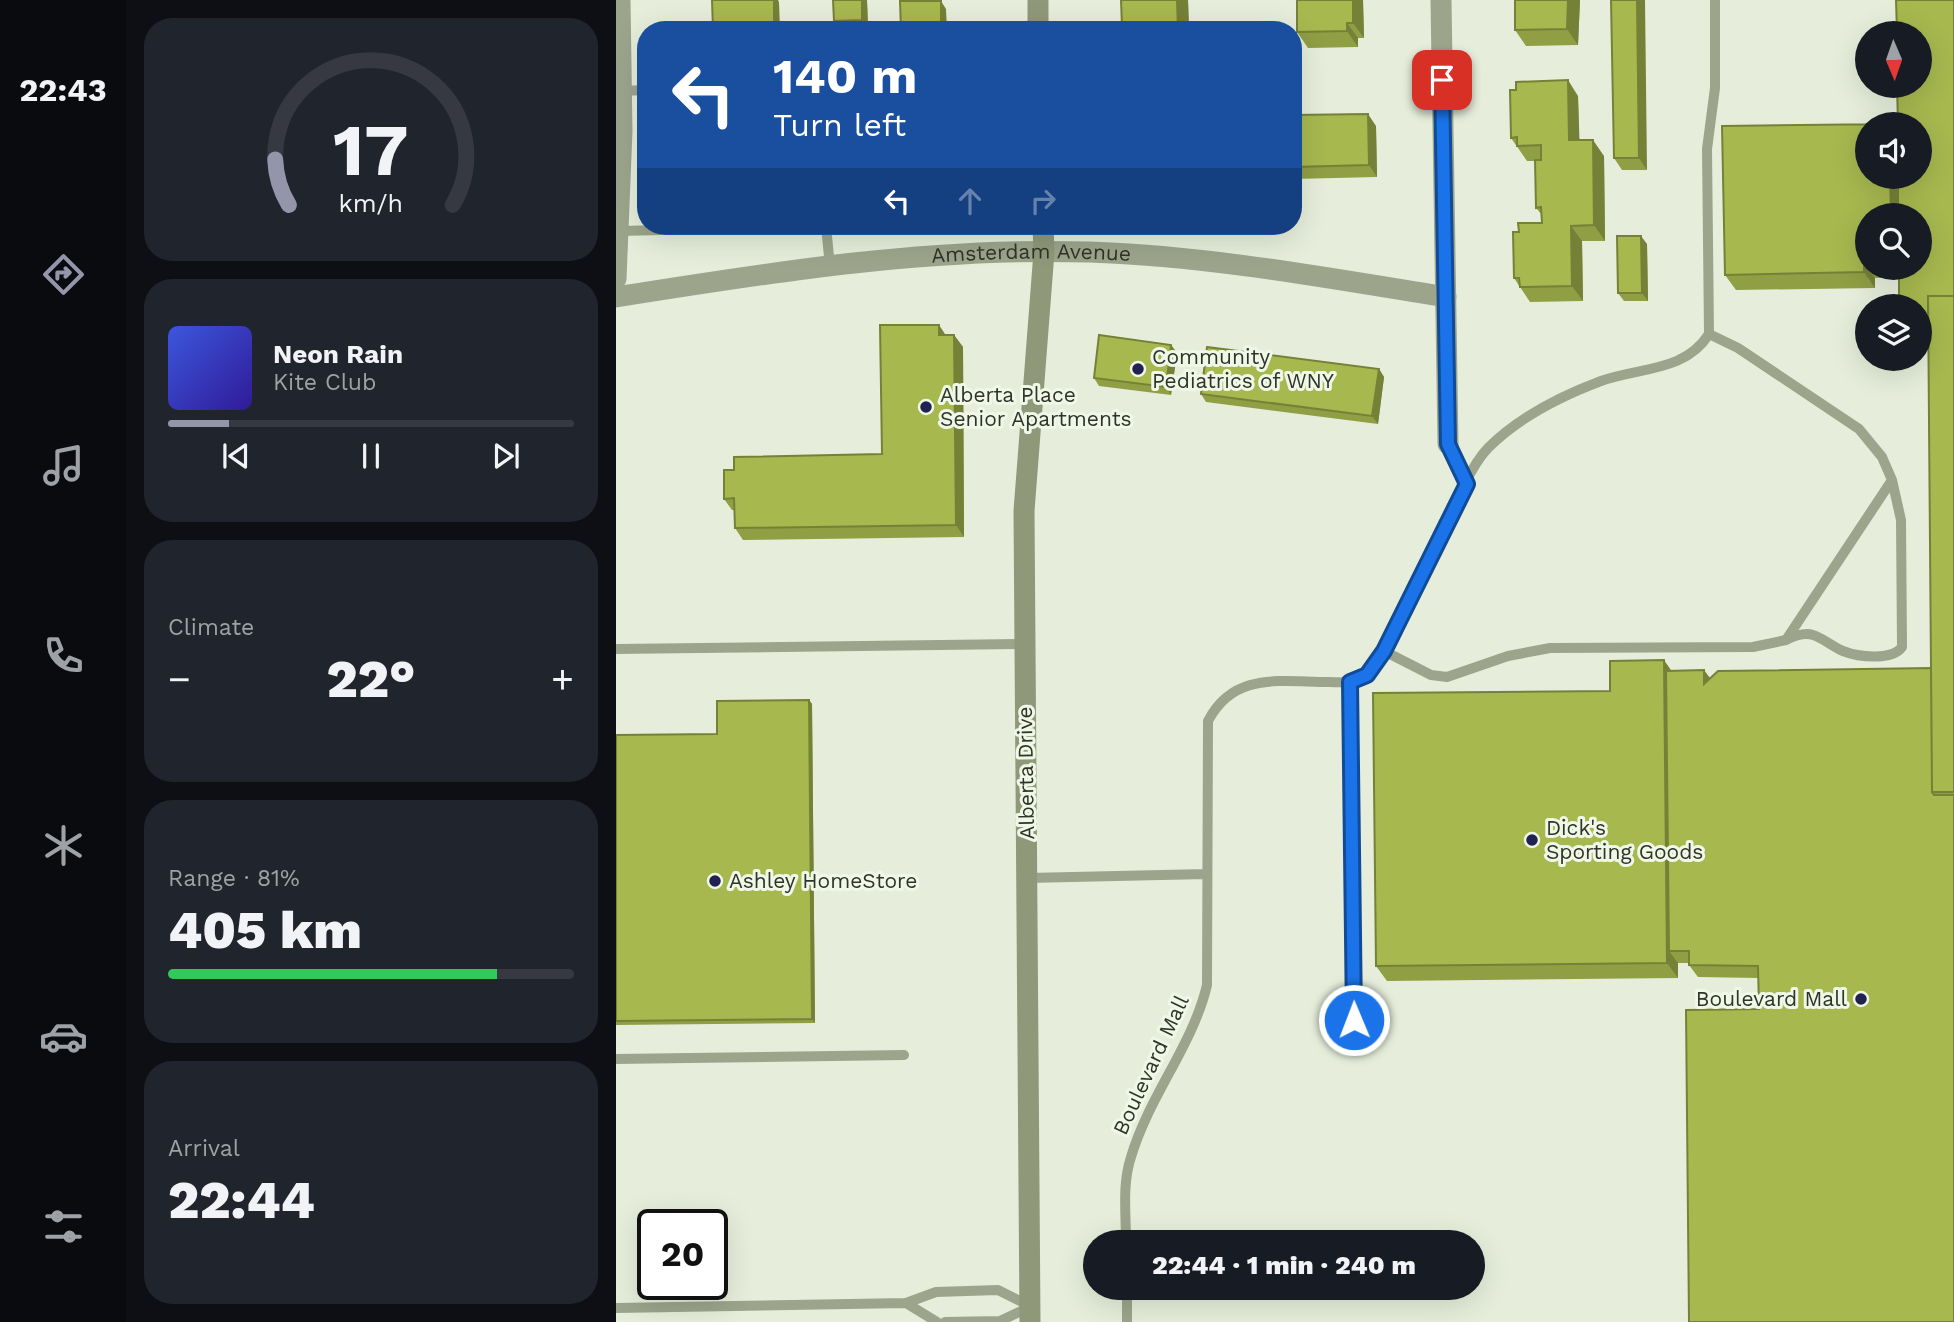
<!DOCTYPE html>
<html lang="en">
<head>
<meta charset="utf-8">
<style>
	:root { --surface:#171b24; --page:#20242c; --text:#f1f3f6; --muted:#9ea1a6; --line:#363941; --accent:#9495ab }
	body { margin:0; font-family:"Work Sans",sans-serif; background:var(--page); color:var(--text); height:100vh; display:flex; flex-direction:column; font-size:26px; white-space:nowrap }
	* { box-sizing:border-box; margin:0 }
	p { font-size:23px; color:var(--muted) }
	.icon { flex:none; width:38px; height:38px; fill:none; stroke:currentColor; stroke-width:2; stroke-linecap:round; stroke-linejoin:round }
	.map { position:relative; flex:1; overflow:hidden }
	.sheet { display:flex; flex-direction:column; gap:18px; padding:18px; background:#0d0f14; width:490px }
	.sheet>* { flex:none }
	.top-card { position:absolute; left:21px; top:21px; width:665px; height:214px; border-radius:28px; box-shadow:0 7px 28px #0002; background:#1a4fa0; color:#fff; overflow:hidden }
	.needle { width:46px; rotate:178deg }
	.buttons { position:absolute; left:1239px; top:21px; display:grid; gap:14px }
	.buttons a { display:grid; place-items:center; width:77px; height:77px; border-radius:50%; background:var(--surface); box-shadow:0 7px 28px #0002; font-size:35px }
	.speed { position:absolute; left:21px; top:1209px; display:flex; gap:14px; font-size:35px; font-weight:700; text-align:center }
	.speed>* { display:grid; place-content:center; width:91px; height:91px; border-radius:50%; background:var(--surface); box-shadow:0 7px 28px #0002; line-height:1 }
	.speed .limit { border:4px solid #111; border-radius:10px; background:#fff; color:#111 }
	.pin { position:absolute; display:grid; place-items:center; width:60px; height:60px; color:#fff; margin:-30px; border-radius:14px; box-shadow:0 4px 10px #0006 }
	.me { position:absolute; width:77px; margin:-38px; rotate:359deg; stroke-linejoin:round; filter:drop-shadow(0 0 5px #0008) }
	.turn { display:flex; align-items:center; gap:24px; height:147px; padding:0 21px; font-size:32px }
	.turn .icon { width:91px; height:91px; stroke-width:2.5 }
	.turn b { display:block; font-size:49px; line-height:60px }
	.lanes { display:flex; align-items:center; height:66px; padding:0 21px; background:#0003; justify-content:center; gap:35px; direction:ltr }
	.lanes .off { opacity:.35 }
	.big { font-size:52px; font-weight:800; line-height:1.1 }
	.sheet .card { flex:1; display:flex; flex-direction:column; justify-content:center; gap:10px; min-width:0; padding:0 24px; border-radius:28px; background:var(--page) }
	.sheet .dial { align-items:center; gap:0 }
	.dial svg { height:182px; overflow:visible; fill:none; stroke:var(--line); stroke-width:7; stroke-linecap:round; text-anchor:middle }
	.dial text { fill:var(--text); stroke:none }
	.song { display:flex; align-items:center; gap:21px }
	.cover { width:84px; height:84px; border-radius:10px; background:linear-gradient(135deg,hsl(230 70% 55%),hsl(250 70% 35%)) }
	.played { height:7px; border-radius:4px; background:linear-gradient(90deg,var(--accent) 15%,var(--line) 15%) }
	.keys { display:flex; justify-content:space-around; direction:ltr }
	.heat { display:flex; justify-content:space-between; align-items:center; font-size:38px; direction:ltr }
	.charge { height:10px; border-radius:5px; background:linear-gradient(90deg,#34c759 81%,var(--line) 0) }
	.trip { position:absolute; left:467px; top:1230px; width:402px; height:70px; border-radius:35px; background:var(--surface); box-shadow:0 7px 28px #0002; font-weight:800; line-height:70px; text-align:center }
	main { display:flex; flex:1; min-height:0 }
	.menu { display:flex; flex-direction:column; width:126px; justify-content:space-around; align-items:center; background:#090b0e; color:var(--muted) }
	.menu .icon { width:49px; height:49px }
	.menu .active { color:var(--accent) }
	.menu b { font-size:32px; color:var(--text) }
	.map>svg:first-child { display:block }
	.lines { fill:none; stroke-linecap:round; stroke-linejoin:round }
	.lane { stroke:#9ca58c; stroke-width:10 }
	.street { stroke:#9ca58c; stroke-width:21 }
	.secondary { stroke:#90987a; stroke-width:21 }
	.wall { fill:#909e44; fill-rule:evenodd }
	.shaded-wall { fill:#758137 }
	.building { fill:#a7b84f; stroke:#758137; stroke-width:2 }
	.route-casing { stroke:#114b97; stroke-width:18 }
	.route { stroke:#1a73e8; stroke-width:12 }
	.poi-dot { fill:#222250; stroke:#eff7e7; stroke-width:2.5 }
	.labels { text-anchor:middle; stroke-width:6; stroke-linejoin:round; paint-order:stroke }
	.street-label { font-size:21px; fill:#303328; stroke:#eff7e7 }
	.poi-label { font-size:21px; fill:#303328; stroke:#eff7e7; text-anchor:start }
</style>
</head>
<body>
<main>
<nav class="menu">
<b>22:43</b>
<svg class="icon active" aria-label="directions" viewBox="0 0 24 24"><path d="M12 3l9 9-9 9-9-9zM9 14v-3h6M13 9l2 2-2 2"/></svg>
<svg class="icon" aria-label="music" viewBox="0 0 24 24"><path d="M9 18V5l10-2v13"/><circle cx="6" cy="18" r="3"/><circle cx="16" cy="16" r="3"/></svg>
<svg class="icon" aria-label="phone" viewBox="0 0 24 24"><path d="M5 4h4l2 5-3 2q2 4 5 5l2-3 5 2v4C11 20 4 13 5 4z"/></svg>
<svg class="icon" aria-label="climate" viewBox="0 0 24 24"><path d="M12 3v18M4 7l16 10M4 17L20 7"/></svg>
<svg class="icon" aria-label="car" viewBox="0 0 24 24"><path d="M5 17H2v-5l4-1 3-4h7l3 4 3 1v5h-3M9 17h6M6 11h13"/><circle cx="7" cy="17" r="2"/><circle cx="17" cy="17" r="2"/></svg>
<svg class="icon" aria-label="filters" viewBox="0 0 24 24"><path d="M4 7h16M4 17h16"/><circle cx="9" cy="7" r="2"/><circle cx="15" cy="17" r="2"/></svg>
</nav>
<section class="sheet">
<div class="card dial"><svg viewBox="0 0 100 80">
<path d="M14 69A42 42 0 1 1 86 69"/>
<path d="M14 69A42 42 0 0 1 8 49" stroke="#9495ab"/>
<text x="50" y="56" font-size="32" font-weight="700">17</text>
<text x="50" y="72" font-size="11">km/h</text>
</svg></div>
<div class="card">
<div class="song"><i class="cover"></i><div><b>Neon Rain</b><p>Kite Club</p></div></div>
<div class="played"></div>
<div class="keys"><svg class="icon" aria-label="previous" viewBox="0 0 24 24"><path d="M18 5L8 12l10 7zM5 5v14"/></svg><svg class="icon" aria-label="pause" viewBox="0 0 24 24"><path d="M8 5v14M16 5v14"/></svg><svg class="icon" aria-label="next" viewBox="0 0 24 24"><path d="M6 5l10 7-10 7zM19 5v14"/></svg></div>
</div>
<div class="card"><p>Climate</p>
<div class="heat"><a>−</a><b class="big">22°</b><a>+</a></div>
</div>
<div class="card"><p>Range · 81%</p><b class="big">405 km</b><div class="charge"></div></div>
<div class="card"><p>Arrival</p><b class="big">22:44</b></div>
</section>
<div class="map">
<svg width="1338" height="1322" viewBox="0 0 1338 1322">
	<rect width="100%" height="100%" fill="#e6eedb"/>
	<g class="lines">
		<!-- lane -->
		<path class="lane" d="M 5,91 L 30,90
			M 210,226 L 214,267
			M 4,231 L 46,230 L 53,226
			M 832,444 L 851,483
			M 1170,640 C 1178,636 1188,632 1197,635 C 1207,638 1217,647 1227,651 C 1242,657 1276,661 1286,647 L 1285,520 L 1276,480
			M 0,649 L 408,644
			M 768,651 L 815,675 L 831,677 L 892,656 L 934,648 L 1137,647 L 1170,640 L 1276,480 L 1266,457 L 1243,429 L 1122,348 L 1093,334
			M 734,682 L 738,1020
			M 411,878 L 591,874
			M 0,1059 L 288,1055
			M 510,1242 C 510,1214 506,1184 515,1157 C 533,1096 577,1045 591,985 L 592,721 C 618,671 665,682 713,682 C 723,682 736,684 745,679 C 761,672 770,647 778,632 C 789,610 802,589 812,566 C 828,534 848,473 872,448 C 903,417 945,396 985,381 C 1024,367 1069,372 1093,334 L 1091,149 L 1099,88 L 1099,0
			M 511,1288 L 511,1322
			M 290,1303 L 321,1322
			M 0,1308 L 290,1303 L 320,1292 L 382,1290 L 414,1306
			M 329,1322 L 384,1321 L 414,1307"/>
		<!-- street -->
		<g class="street">
			<path d="M 825,0 L 832,444"/>
			<path d="M 0,279 L 6,131 L 4,0"/>
			<path id="s1" d="M 0,297 C 156,272 315,247 473,252 C 593,256 712,278 830,297"/>
		</g>
		<!-- secondary -->
		<path class="secondary" d="M 422,0 L 422,30
			M 414,1322 L 408,511 L 428,252 L 427,226"/>
	</g>
	<!-- wall -->
	<path class="wall" d="M 217,0 L 251,0 L 252,28 L 223,29 L 218,21 Z
		M 505,0 L 572,0 L 573,30 L 509,30 L 506,26 Z
		M 747,0 L 748,38 L 742,38 L 742,47 L 692,48 L 681,32 Z
		M 964,0 L 962,45 L 910,46 L 899,30 Z
		M 995,0 L 1031,170 L 1006,170 L 998,158 Z
		M 1338,0 L 1338,1322 L 1143,1009 L 1142,978 L 1082,977 L 1073,965 L 1073,963 L 1062,963 L 1062,978 L 771,981 L 760,966 L 994,691 L 1055,671 L 1094,678 L 1315,668 L 1312,341 L 1304,336 L 1304,306 L 1291,306 L 1286,302 L 1283,298 L 1283,277 L 1259,278 L 1259,288 L 1120,290 L 1109,275 L 1304,177 ZM 1251,215 L 1304,268 L 1251,268 Z
		M 900,90 L 962,96 L 963,140 L 988,156 L 989,241 L 966,241 L 967,301 L 914,302 L 898,278 L 903,232 L 926,223 L 926,215 L 920,208 L 919,161 L 911,161 L 895,138 Z
		M 677,115 L 760,126 L 761,177 L 677,179 Z
		M 1031,244 L 1032,301 L 1008,301 L 1002,293 Z
		M 330,335 L 338,335 L 347,347 L 348,537 L 127,540 L 119,528 L 118,510 L 116,510 L 108,499 L 118,470 L 266,454 Z
		M 555,345 L 561,353 L 555,395 L 483,386 L 478,378 Z
		M 763,369 L 768,377 L 762,424 L 590,402 L 585,394 Z
		M 193,700 L 196,704 L 199,1023 L 0,1025 L 0,735 L 101,734 Z"/>
	<!-- shaded-wall -->
	<path class="shaded-wall" d="M 158,0 L 162,0 L 163,2 L 164,30 L 158,30 Z
		M 246,0 L 251,0 L 252,28 L 246,20 Z
		M 561,0 L 572,0 L 573,30 L 562,30 Z
		M 737,0 L 747,0 L 748,38 L 737,23 Z
		M 952,0 L 964,0 L 962,45 L 951,29 Z
		M 1021,0 L 1029,0 L 1031,170 L 1023,158 Z
		M 325,1 L 330,9 L 331,30 L 325,30 Z
		M 731,23 L 742,38 L 742,47 L 731,31 Z
		M 952,80 L 962,96 L 964,156 L 953,140 Z
		M 752,114 L 760,126 L 761,177 L 753,165 Z
		M 977,140 L 988,156 L 989,241 L 978,225 Z
		M 1274,177 L 1285,177 L 1285,215 L 1275,215 Z
		M 955,226 L 966,241 L 967,301 L 956,286 Z
		M 1025,236 L 1031,244 L 1032,301 L 1026,293 Z
		M 1248,262 L 1251,268 L 1259,278 L 1259,288 L 1248,272 Z
		M 323,325 L 331,337 L 323,335 Z
		M 338,335 L 347,347 L 348,537 L 340,525 Z
		M 555,345 L 561,353 L 555,395 L 550,387 Z
		M 763,369 L 768,377 L 762,424 L 756,416 Z
		M 1048,660 L 1059,676 L 1053,951 L 1062,963 L 1062,978 L 1051,963 Z
		M 1088,670 L 1097,682 L 1088,684 Z
		M 193,700 L 196,704 L 199,1023 L 196,1019 Z"/>
	<!-- building -->
	<path class="building" d="M 96,0 L 158,0 L 158,30 L 97,30 Z
		M 217,0 L 246,0 L 246,20 L 218,21 Z
		M 505,0 L 561,0 L 562,30 L 514,30 L 514,25 L 506,26 Z
		M 681,0 L 737,0 L 737,23 L 731,23 L 731,31 L 681,32 Z
		M 899,0 L 952,0 L 951,29 L 899,30 Z
		M 995,0 L 1021,0 L 1023,158 L 998,158 Z
		M 1280,0 L 1338,0 L 1338,296 L 1312,296 L 1312,339 L 1304,334 L 1304,306 L 1292,306 L 1283,298 L 1283,268 L 1304,268 L 1304,215 L 1282,215 L 1282,177 L 1304,177 L 1304,124 L 1282,124 L 1281,86 L 1304,86 L 1304,33 L 1281,33 Z
		M 284,1 L 325,1 L 325,30 L 285,30 Z
		M 204,26 L 204,30 L 174,30 L 174,27 Z
		M 952,80 L 953,140 L 977,140 L 978,225 L 955,226 L 956,286 L 904,287 L 903,278 L 898,278 L 897,232 L 903,232 L 902,223 L 926,223 L 925,207 L 920,208 L 919,160 L 925,160 L 925,145 L 901,146 L 901,137 L 895,138 L 894,90 L 900,90 L 900,82 Z
		M 752,114 L 753,165 L 677,167 L 677,115 Z
		M 1251,124 L 1251,177 L 1274,177 L 1275,215 L 1251,215 L 1251,262 L 1248,262 L 1248,272 L 1109,275 L 1106,126 L 1274,124 Z
		M 1001,236 L 1025,236 L 1026,293 L 1002,293 Z
		M 1312,296 L 1338,296 L 1338,792 L 1316,792 Z
		M 264,325 L 323,325 L 323,335 L 338,335 L 340,525 L 119,528 L 118,498 L 108,499 L 108,470 L 118,470 L 118,457 L 266,454 Z
		M 483,335 L 555,345 L 550,387 L 478,378 Z
		M 591,347 L 763,369 L 756,416 L 585,394 Z
		M 1048,660 L 1051,963 L 760,966 L 757,693 L 994,691 L 994,661 Z
		M 1315,668 L 1316,792 L 1318,795 L 1338,795 L 1338,1322 L 1073,1322 L 1070,1010 L 1143,1009 L 1142,966 L 1073,965 L 1073,951 L 1053,951 L 1050,671 L 1088,670 L 1088,684 L 1102,671 Z
		M 193,700 L 196,1019 L 0,1021 L 0,735 L 101,734 L 101,701 Z"/>
	<g class="lines">
		<!-- route casing -->
		<g class="route-casing">
			<path id="route" d="M 738,1020 L 734,682 L 751,675 L 768,651 L 851,484 L 832,444 L 826,80"/>
		</g>
		<!-- route -->
		<use href="#route" class="route"/>
	</g>
	<!-- markers -->
	<g class="poi-dot">
		<circle cx="522" cy="369" r="7"/>
		<circle cx="310" cy="407" r="7"/>
		<circle cx="916" cy="840" r="7"/>
		<circle cx="99" cy="881" r="7"/>
		<circle cx="1245" cy="999" r="7"/>
	</g>
	<g class="labels">
		<!-- street labels -->
		<g class="street-label">
			<text dy="7" stroke="none"><textPath href="#s1" startOffset="418">Amsterdam Avenue</textPath></text>
			<text transform="translate(410 773) rotate(-91)" y="7">Alberta Drive</text>
			<text transform="translate(535 1065) rotate(-65)" y="7">Boulevard Mall</text>
		</g>
		<!-- poi labels -->
		<g class="poi-label">
			<text x="536" y="364">Community<tspan x="536" dy="24">Pediatrics of WNY</tspan></text>
			<text x="324" y="402">Alberta Place<tspan x="324" dy="24">Senior Apartments</tspan></text>
			<text x="930" y="835">Dick's<tspan x="930" dy="24">Sporting Goods</tspan></text>
			<text x="113" y="888">Ashley HomeStore</text>
			<text x="1231" y="1006" text-anchor="end">Boulevard Mall</text>
		</g>
	</g>
</svg>
<div class="buttons">
<a><svg class="needle" viewBox="-14 -14 28 28"><path d="M0-13l5 13h-10z" fill="#e53935"/><path d="M0 13l5-13h-10z" fill="#9ea1a6"/></svg></a>
<a><svg class="icon" aria-label="sound" viewBox="0 0 24 24"><path d="M4 9h4l5-4v14l-5-4H4zM17 9q2 3 0 6"/></svg></a>
<a><svg class="icon" aria-label="search" viewBox="0 0 24 24"><circle cx="10" cy="10" r="6"/><path d="M15 15l6 6"/></svg></a>
<a><svg class="icon" aria-label="layers" viewBox="0 0 24 24"><path d="M12 4l9 5-9 5-9-5zM3 14l9 5 9-5"/></svg></a>
</div>
<div class="speed"><div class="limit">20</div></div>
<div class="pin" style="left:826px;top:80px;background:#d93025"><svg class="icon" aria-label="arrive" viewBox="0 0 24 24"><path d="M6 21V4h12l-3 4 3 4H6"/></svg></div>
<svg class="me" style="left:738px;top:1020px" viewBox="-20 -20 40 40"><circle r="17" fill="#1a73e8" stroke="#fff" stroke-width="3"/><path d="M0-11L8 9 0 5-8 9z" fill="#fff"/></svg>
<div class="trip">22:44 · 1 min · 240 m</div>
<div class="top-card">
<div class="turn"><svg class="icon" aria-label="left" viewBox="0 0 24 24"><path d="M17 20v-9H6M10 6l-5 5 5 5"/></svg><div><b>140 m</b>Turn left</div></div>
<div class="lanes"><svg class="icon" aria-label="left" viewBox="0 0 24 24"><path d="M17 20v-9H6M10 6l-5 5 5 5"/></svg><svg class="icon off" aria-label="ahead" viewBox="0 0 24 24"><path d="M12 20V5M6 11l6-6 6 6"/></svg><svg class="icon off" aria-label="right" viewBox="0 0 24 24"><path d="M7 20v-9h11M14 6l5 5-5 5"/></svg></div>
</div>
</div>
</main>
</body>
</html>
